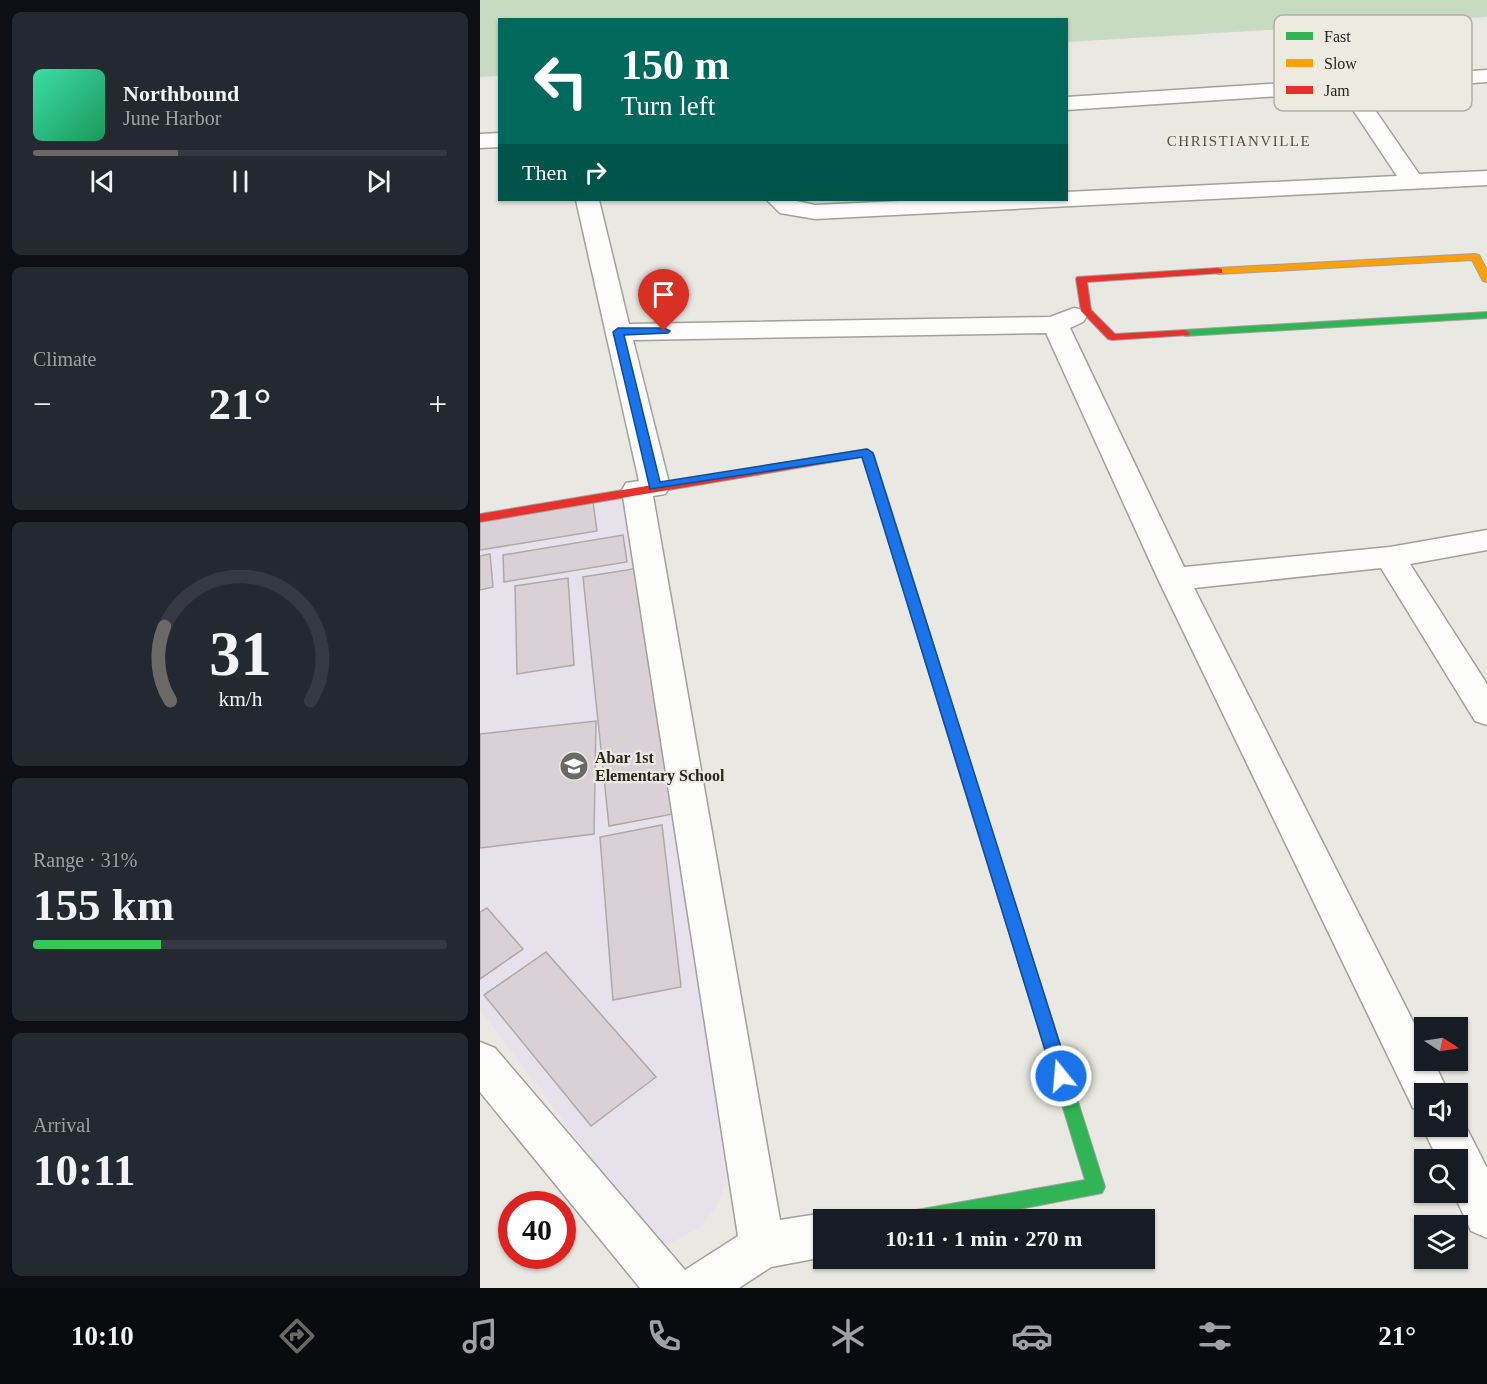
<!DOCTYPE html>
<html lang="en">
<head>
<meta charset="utf-8">
<style>
	:root { --surface:#171b24; --page:#242831; --text:#f1f3f6; --muted:#9ea1a6; --line:#363941; --accent:#6b6965 }
	body { margin:0; font-family:"Times New Roman",serif; background:var(--page); color:var(--text); height:100vh; display:flex; flex-direction:column; font-size:22px; white-space:nowrap }
	* { box-sizing:border-box; margin:0 }
	p { font-size:20px; color:var(--muted) }
	.icon { flex:none; width:33px; height:33px; fill:none; stroke:currentColor; stroke-width:2; stroke-linecap:round; stroke-linejoin:round }
	.map { position:relative; flex:1; overflow:hidden }
	.panel { display:flex; flex-direction:column; gap:12px; padding:12px; background:#0d0f14; width:480px }
	.panel>* { flex:none }
	.guide { position:absolute; left:18px; top:18px; width:570px; height:183px; border-radius:0px; box-shadow:0 2px 4px #0004; background:#00695c; color:#fff; overflow:hidden }
	.needle { width:39px; rotate:102deg }
	.fabs { position:absolute; left:934px; top:1017px; display:grid; gap:12px }
	.fabs a { display:grid; place-items:center; width:54px; height:54px; border-radius:0px; background:var(--surface); box-shadow:0 2px 4px #0004; font-size:30px }
	.speed { position:absolute; left:18px; top:1191px; display:flex; gap:12px; font-size:30px; font-weight:700; text-align:center }
	.speed>* { display:grid; place-content:center; width:78px; height:78px; border-radius:50%; background:var(--surface); box-shadow:0 2px 4px #0004; line-height:1 }
	.speed .limit { border:9px solid #d22; background:#fff; color:#111 }
	.pin { position:absolute; display:grid; place-items:center; width:51px; height:51px; color:#fff; margin:-62px -26px; border-radius:50% 50% 50% 0; rotate:-45deg; box-shadow:0 0 6px #0007 }
	.pin .icon { rotate:45deg }
	.me { position:absolute; width:66px; margin:-33px; rotate:343deg; stroke-linejoin:round; filter:drop-shadow(0 0 4px #0008) }
	.turn { display:flex; align-items:center; gap:21px; height:126px; padding:0 24px; font-size:27px }
	.turn .icon { width:78px; height:78px; stroke-width:2.5 }
	.turn b { display:block; font-size:42px; line-height:51px }
	.then { display:flex; align-items:center; height:57px; padding:0 24px; background:#0003; gap:12px; font-size:22px }
	.big { font-size:45px; font-weight:600; line-height:1.1 }
	.panel .card { flex:1; display:flex; flex-direction:column; justify-content:center; gap:9px; min-width:0; padding:0 21px; border-radius:9px; background:var(--page) }
	.panel .dial { align-items:center; gap:0 }
	.dial svg { height:156px; overflow:visible; fill:none; stroke:var(--line); stroke-width:7; stroke-linecap:round; text-anchor:middle }
	.dial text { fill:var(--text); stroke:none }
	.song { display:flex; align-items:center; gap:18px }
	.cover { width:72px; height:72px; border-radius:9px; background:linear-gradient(135deg,hsl(160 70% 55%),hsl(150 70% 35%)) }
	.played { height:6px; border-radius:3px; background:linear-gradient(90deg,var(--accent) 35%,var(--line) 35%) }
	.keys { display:flex; justify-content:space-around; direction:ltr }
	.heat { display:flex; justify-content:space-between; align-items:center; font-size:33px; direction:ltr }
	.charge { height:9px; border-radius:4px; background:linear-gradient(90deg,#34c759 31%,var(--line) 0) }
	.trip { position:absolute; left:333px; top:1209px; width:342px; height:60px; border-radius:0px; background:var(--surface); box-shadow:0 2px 4px #0004; font-weight:600; line-height:60px; text-align:center }
	.menu { display:flex; height:96px; justify-content:space-around; align-items:center; background:#090b0e; color:var(--muted) }
	.menu .icon { width:42px; height:42px }
	.menu .selected { color:var(--accent) }
	.menu b { font-size:27px; color:var(--text) }
	main { display:flex; flex:1; min-height:0 }
	.map>svg:first-child { display:block }
	.education { fill:#e6e1eb }
	.green { fill:#c7dac2 }
	.building { fill:#dad1d6; stroke:#acaaa8; stroke-width:1.5 }
	.lines { fill:none; stroke-linecap:round; stroke-linejoin:round }
	.street-casing { stroke:#a2a09c; stroke-width:3 }
	.fast-casing { stroke:#a2a09c; stroke-width:2 }
	.slow-casing { stroke:#a2a09c; stroke-width:2 }
	.jam-casing { stroke:#a2a09c; stroke-width:2 }
	.street { fill:#fcfcfb; fill-rule:evenodd }
	.fast { fill:#30b455; fill-rule:evenodd }
	.slow { fill:#ff9f0a; fill-rule:evenodd }
	.jam { fill:#e5322d; fill-rule:evenodd }
	.route { fill:#1a73e8; stroke:#114b97; stroke-width:1.5 }
	.labels { text-anchor:middle; stroke-width:4.5; stroke-linejoin:round; paint-order:stroke }
	.far-neighbourhood-label { font-size:15px; letter-spacing:1.5px; fill:#555249; stroke:#edeadf }
	.poi-label { font-size:16px; font-weight:bold; fill:#262521; stroke:#edeadf; text-anchor:start }
	.key { fill:#edeadf; stroke:#b1afa6; stroke-width:1.5 }
	.key-label { font-size:16px; fill:#262521 }
</style>
</head>
<body>
<main>
<section class="panel">
<div class="card">
<div class="song"><i class="cover"></i><div><b>Northbound</b><p>June Harbor</p></div></div>
<div class="played"></div>
<div class="keys"><svg class="icon" aria-label="previous" viewBox="0 0 24 24"><path d="M18 5L8 12l10 7zM5 5v14"/></svg><svg class="icon" aria-label="pause" viewBox="0 0 24 24"><path d="M8 5v14M16 5v14"/></svg><svg class="icon" aria-label="next" viewBox="0 0 24 24"><path d="M6 5l10 7-10 7zM19 5v14"/></svg></div>
</div>
<div class="card"><p>Climate</p>
<div class="heat"><a>−</a><b class="big">21°</b><a>+</a></div>
</div>
<div class="card dial"><svg viewBox="0 0 100 80">
<path d="M14 69A42 42 0 1 1 86 69"/>
<path d="M14 69A42 42 0 0 1 11 31" stroke="#6b6965"/>
<text x="50" y="56" font-size="32" font-weight="700">31</text>
<text x="50" y="72" font-size="11">km/h</text>
</svg></div>
<div class="card"><p>Range · 31%</p><b class="big">155 km</b><div class="charge"></div></div>
<div class="card"><p>Arrival</p><b class="big">10:11</b></div>
</section>
<div class="map">
<svg width="1007" height="1288" viewBox="0 0 1007 1288">
	<rect width="100%" height="100%" fill="#eae8e2"/>
	<!-- education -->
	<path class="education" d="M 151,497 L 246,1181 L 237,1205 L 222,1226 L 180,1249 L 0,1010 L 0,522 Z"/>
	<!-- green -->
	<path class="green" d="M 0,0 L 1007,0 L 1007,17 L 587,42 L 586,20 L 20,20 L 19,76 L 0,77 Z"/>
	<!-- building -->
	<path class="building" d="M 113,502 L 117,531 L 0,550 L 0,520 Z
		M 143,535 L 147,562 L 24,582 L 23,555 Z
		M 10,554 L 13,587 L 0,590 L 0,556 Z
		M 159,568 L 193,814 L 129,826 L 103,577 Z
		M 88,578 L 94,665 L 37,674 L 35,586 Z
		M 116,721 L 114,834 L 0,848 L 0,734 Z
		M 182,825 L 201,987 L 133,1000 L 120,837 Z
		M 7,908 L 43,949 L 0,979 L 0,912 Z
		M 66,952 L 176,1077 L 111,1126 L 4,995 Z"/>
	<g class="lines">
		<!-- street casing -->
		<g class="street-casing">
			<path id="street" d="M 1007,70 L 1007,82 L 882,91 L 939,174 L 1007,171 L 1007,185 L 335,219 L 300,213 L 287,200 L 312,200 L 335,205 L 441,200 L 586,200 L 586,192 L 917,176 L 861,92 L 586,110 L 586,97 Z
				M 20,133 L 20,147 L 0,148 L 0,134 Z
				M 96,200 L 119,200 L 149,324 L 570,317 L 594,308 L 603,310 L 607,316 L 603,322 L 590,328 L 704,567 L 910,547 L 1007,530 L 1007,550 L 930,564 L 1007,684 L 1007,725 L 995,721 L 901,568 L 714,588 L 945,1045 L 945,1060 L 953,1060 L 969,1094 L 945,1094 L 945,1112 L 933,1108 L 678,579 L 566,333 L 153,340 L 190,487 L 185,494 L 173,496 L 300,1220 L 344,1213 L 360,1220 L 344,1220 L 344,1257 L 291,1267 L 259,1288 L 160,1288 L 0,1092 L 0,1042 L 15,1048 L 205,1270 L 258,1236 L 142,490 L 146,483 L 159,481 Z
				M 978,1111 L 1007,1168 L 1007,1238 L 991,1231 L 973,1192 L 978,1192 L 978,1160 L 958,1160 L 942,1126 L 945,1120 L 945,1126 L 978,1126 Z"/>
		</g>
		<!-- fast casing -->
		<g class="fast-casing">
			<path id="fast" d="M 1007,312 L 1007,318 L 705,336 L 700,333 L 705,330 Z
				M 567,1022 L 573,1024 L 575,1029 L 625,1187 L 622,1193 L 483,1220 L 422,1220 L 424,1214 L 431,1211 L 605,1180 L 559,1029 L 561,1024 Z"/>
		</g>
		<!-- slow casing -->
		<g class="slow-casing">
			<path id="slow" d="M 995,254 L 999,255 L 1007,270 L 1007,282 L 1003,281 L 992,260 L 738,274 L 733,271 L 738,268 Z
				M 404,502 L 410,506 L 503,804 L 501,808 L 496,810 L 491,808 L 489,804 L 398,506 Z"/>
		</g>
		<!-- jam casing -->
		<g class="jam-casing">
			<path id="jam" d="M 738,268 L 742,269 L 742,273 L 607,282 L 611,310 L 635,334 L 705,330 L 710,333 L 709,335 L 632,340 L 628,339 L 601,311 L 596,279 L 597,277 Z
				M 387,449 L 393,453 L 410,506 L 408,509 L 400,509 L 398,506 L 382,457 L 0,522 L 0,514 Z
				M 496,798 L 501,800 L 503,804 L 575,1029 L 573,1034 L 567,1036 L 561,1034 L 559,1029 L 489,804 L 491,800 Z"/>
		</g>
		<!-- street -->
		<use href="#street" class="street"/>
		<!-- fast -->
		<use href="#fast" class="fast"/>
		<!-- slow -->
		<use href="#slow" class="slow"/>
		<!-- jam -->
		<use href="#jam" class="jam"/>
	</g>
	<!-- route -->
	<path class="route" d="M 184,328 L 190,331 L 188,333 L 144,335 L 180,482 L 387,449 L 393,453 L 590,1076 L 588,1082 L 581,1084 L 575,1082 L 573,1076 L 382,457 L 170,489 L 133,332 L 138,328 Z"/>
	<!-- icons -->
	<defs>
		<g id="school-disc" transform="scale(1.5)"><circle r="9.5" fill="#6b6965" stroke="#edeadf"/><path d="M0-5L7-2L0 1L-7-2ZM-4 1L0 2.5L4 1V4Q0 6-4 4Z" fill="#fff"/></g>
	</defs>
	<g fill-rule="evenodd">
		<use href="#school-disc" x="94" y="766"/>
	</g>
	<g class="labels">
		<!-- far-neighbourhood labels -->
		<g class="far-neighbourhood-label">
			<text x="759" y="146">CHRISTIANVILLE</text>
		</g>
		<!-- poi labels -->
		<g class="poi-label">
			<text x="115" y="763">Abar 1st<tspan x="115" dy="18">Elementary School</tspan></text>
		</g>
	</g>
	<!-- legend -->
	<rect x="794" y="15" width="198" height="96" rx="9" class="key"/>
	<rect x="806" y="32" width="27" height="8" fill="#30b455"/>
	<rect x="806" y="59" width="27" height="8" fill="#ff9f0a"/>
	<rect x="806" y="86" width="27" height="8" fill="#e5322d"/>
	<g class="key-label">
		<text x="844" y="42">Fast</text>
		<text x="844" y="69">Slow</text>
		<text x="844" y="96">Jam</text>
	</g>
</svg>
<div class="fabs">
<a><svg class="needle" viewBox="-14 -14 28 28"><path d="M0-13l5 13h-10z" fill="#e53935"/><path d="M0 13l5-13h-10z" fill="#9ea1a6"/></svg></a>
<a><svg class="icon" aria-label="sound" viewBox="0 0 24 24"><path d="M4 9h4l5-4v14l-5-4H4zM17 9q2 3 0 6"/></svg></a>
<a><svg class="icon" aria-label="search" viewBox="0 0 24 24"><circle cx="10" cy="10" r="6"/><path d="M15 15l6 6"/></svg></a>
<a><svg class="icon" aria-label="layers" viewBox="0 0 24 24"><path d="M12 4l9 5-9 5-9-5zM3 14l9 5 9-5"/></svg></a>
</div>
<div class="speed"><div class="limit">40</div></div>
<div class="pin" style="left:184px;top:331px;background:#d93025"><svg class="icon" aria-label="arrive" viewBox="0 0 24 24"><path d="M6 21V4h12l-3 4 3 4H6"/></svg></div>
<svg class="me" style="left:581px;top:1076px" viewBox="-20 -20 40 40"><circle r="17" fill="#1a73e8" stroke="#fff" stroke-width="3"/><path d="M0-11L8 9 0 5-8 9z" fill="#fff"/></svg>
<div class="trip">10:11 · 1 min · 270 m</div>
<div class="guide">
<div class="turn"><svg class="icon" aria-label="left" viewBox="0 0 24 24"><path d="M17 20v-9H6M10 6l-5 5 5 5"/></svg><div><b>150 m</b>Turn left</div></div>
<div class="then">Then<svg class="icon" aria-label="right" viewBox="0 0 24 24"><path d="M7 20v-9h11M14 6l5 5-5 5"/></svg></div>
</div>
</div>
</main>
<nav class="menu">
<b>10:10</b>
<svg class="icon selected" aria-label="directions" viewBox="0 0 24 24"><path d="M12 3l9 9-9 9-9-9zM9 14v-3h6M13 9l2 2-2 2"/></svg>
<svg class="icon" aria-label="music" viewBox="0 0 24 24"><path d="M9 18V5l10-2v13"/><circle cx="6" cy="18" r="3"/><circle cx="16" cy="16" r="3"/></svg>
<svg class="icon" aria-label="phone" viewBox="0 0 24 24"><path d="M5 4h4l2 5-3 2q2 4 5 5l2-3 5 2v4C11 20 4 13 5 4z"/></svg>
<svg class="icon" aria-label="climate" viewBox="0 0 24 24"><path d="M12 3v18M4 7l16 10M4 17L20 7"/></svg>
<svg class="icon" aria-label="car" viewBox="0 0 24 24"><path d="M5 17H2v-5l4-1 3-4h7l3 4 3 1v5h-3M9 17h6M6 11h13"/><circle cx="7" cy="17" r="2"/><circle cx="17" cy="17" r="2"/></svg>
<svg class="icon" aria-label="filters" viewBox="0 0 24 24"><path d="M4 7h16M4 17h16"/><circle cx="9" cy="7" r="2"/><circle cx="15" cy="17" r="2"/></svg>
<b>21°</b>
</nav>
</body>
</html>
